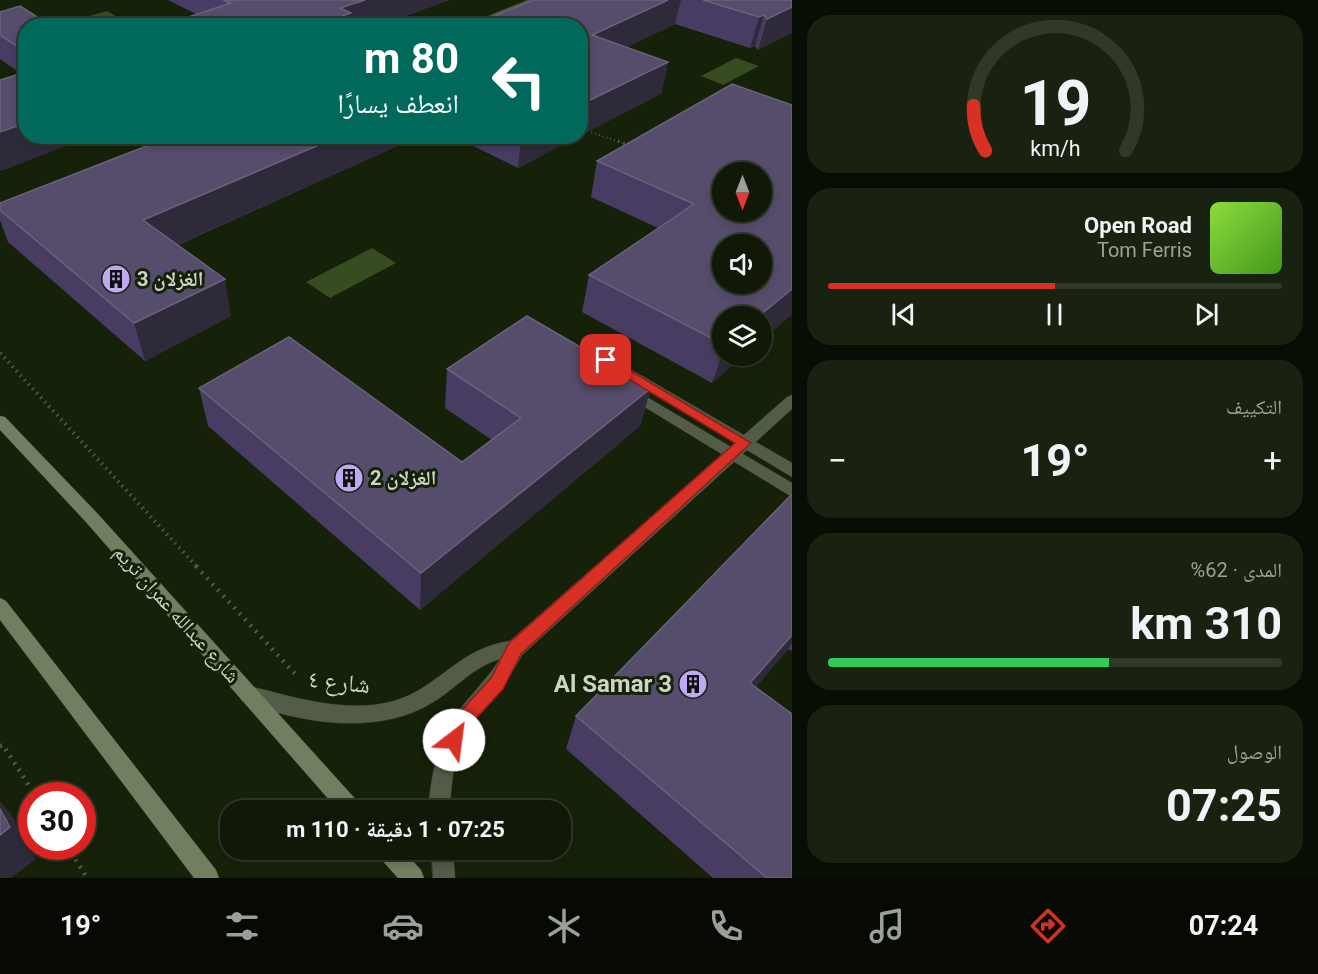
<!DOCTYPE html>
<html lang="ar">
<head>
<meta charset="utf-8">
<style>
	:root { --surface:#101907; --page:#192211; --text:#f1f3f6; --muted:#9ca09b; --line:#303828; --accent:#d93025 }
	body { margin:0; font-family:Roboto,"Noto Naskh Arabic",sans-serif; background:var(--page); color:var(--text); direction:rtl; height:100vh; display:flex; flex-direction:column; font-size:22px; white-space:nowrap }
	* { box-sizing:border-box; margin:0 }
	p { font-size:20px; color:var(--muted) }
	.icon { flex:none; width:33px; height:33px; fill:none; stroke:currentColor; stroke-width:2; stroke-linecap:round; stroke-linejoin:round }
	.map { position:relative; flex:1; overflow:hidden; direction:ltr }
	.side { display:flex; flex-direction:column; gap:15px; padding:15px; background:#090e04; width:526px }
	.side>* { flex:none }
	.top-card { position:absolute; left:18px; top:18px; width:570px; height:126px; border-radius:24px; box-shadow:0 3px 9px #0003,0 0 0 2px var(--line); direction:rtl; background:#00695c; color:#fff; overflow:hidden }
	.needle { width:39px; rotate:180deg }
	.tools { position:absolute; left:712px; top:162px; display:grid; gap:12px }
	.tools a { display:grid; place-items:center; width:60px; height:60px; border-radius:50%; background:var(--surface); box-shadow:0 3px 9px #0003,0 0 0 2px var(--line); font-size:30px }
	.speed { position:absolute; left:18px; top:782px; display:flex; gap:12px; font-size:30px; font-weight:700; text-align:center }
	.speed>* { display:grid; place-content:center; width:78px; height:78px; border-radius:50%; background:var(--surface); box-shadow:0 3px 9px #0003,0 0 0 2px var(--line); line-height:1 }
	.speed .limit { border:9px solid #d22; background:#fff; color:#111 }
	.pin { position:absolute; display:grid; place-items:center; width:51px; height:51px; color:#fff; margin:-26px; border-radius:12px; box-shadow:0 3px 9px #0006 }
	.me { position:absolute; width:66px; margin:-33px; rotate:30deg; stroke-linejoin:round; filter:drop-shadow(0 0 4px #0008) }
	.turn { display:flex; align-items:center; gap:21px; height:126px; padding:0 30px; font-size:27px }
	.turn .icon { width:78px; height:78px; stroke-width:2.5 }
	.turn b { display:block; font-size:42px; line-height:51px }
	.big { font-size:45px; font-weight:700; line-height:1.1 }
	.side .card { flex:1; display:flex; flex-direction:column; justify-content:center; gap:9px; min-width:0; padding:0 21px; border-radius:24px; background:var(--page) }
	.side .dial { align-items:center; gap:0 }
	.dial svg { height:156px; overflow:visible; fill:none; stroke:var(--line); stroke-width:7; stroke-linecap:round; text-anchor:middle }
	.dial text { fill:var(--text); stroke:none }
	.song { display:flex; align-items:center; gap:18px }
	.cover { width:72px; height:72px; border-radius:9px; background:linear-gradient(135deg,hsl(90 70% 55%),hsl(100 70% 35%)) }
	.played { height:6px; border-radius:3px; background:linear-gradient(90deg,var(--accent) 50%,var(--line) 50%) }
	.keys { display:flex; justify-content:space-around; direction:ltr }
	.heat { display:flex; justify-content:space-between; align-items:center; font-size:33px; direction:ltr }
	.charge { height:9px; border-radius:4px; background:linear-gradient(90deg,#34c759 62%,var(--line) 0) }
	.trip { position:absolute; left:220px; top:800px; width:351px; height:60px; border-radius:24px; background:var(--surface); box-shadow:0 3px 9px #0003,0 0 0 2px var(--line); font-weight:700; line-height:60px; text-align:center; direction:rtl }
	.menu { display:flex; height:96px; justify-content:space-around; align-items:center; background:#060a03; color:var(--muted) }
	.menu .icon { width:42px; height:42px }
	.menu .selected { color:var(--accent) }
	.menu b { font-size:27px; color:var(--text) }
	main { display:flex; flex:1; min-height:0 }
	.map>svg:first-child { display:block }
	.water { fill:#374c1f }
	.lines { fill:none; stroke-linecap:round; stroke-linejoin:round }
	.lane-casing { stroke:#333e27; stroke-width:1 }
	.street-casing { stroke:#333e27; stroke-width:1 }
	.secondary-casing { stroke:#333e27; stroke-width:1 }
	.path-far3 { stroke:#515b46; stroke-width:2; stroke-dasharray:1 3; stroke-linecap:butt }
	.path-far2 { stroke:#515b46; stroke-width:3; stroke-dasharray:1.5 4; stroke-linecap:butt }
	.path-far1 { stroke:#515b46; stroke-width:4; stroke-dasharray:1.5 4.5; stroke-linecap:butt }
	.path { stroke:#515b46; stroke-width:4.5; stroke-dasharray:2 6; stroke-linecap:butt }
	.lane { fill:#525c48; fill-rule:evenodd }
	.street { fill:#525c48; fill-rule:evenodd }
	.secondary { fill:#6f7f60; fill-rule:evenodd }
	.wall { fill:#483c62 }
	.shaded-wall { fill:#2e2a3a }
	.building { fill:#564c6c; stroke:#69627a; stroke-width:1.5; fill-rule:evenodd }
	.route { fill:#d93025; stroke:#8d1f18; stroke-width:1.5 }
	.labels { text-anchor:middle; stroke-width:6; stroke-linejoin:round; paint-order:stroke }
	.poi-label { font-size:20px; font-weight:bold; fill:#cdd5c6; stroke:#162109; text-anchor:start }
	.street-label { font-size:20px; fill:#cdd5c6; stroke:#162109 }
	.near-street-label { font-size:24px; fill:#cdd5c6; stroke:#162109 }
	.near-poi-label { font-size:24px; font-weight:bold; fill:#cdd5c6; stroke:#162109; text-anchor:end }
</style>
</head>
<body>
<main>
<section class="side">
<div class="card dial"><svg viewBox="0 0 100 80">
<path d="M14 69A42 42 0 1 1 86 69"/>
<path d="M14 69A42 42 0 0 1 8 46" stroke="#d93025"/>
<text x="50" y="56" font-size="32" font-weight="700">19</text>
<text x="50" y="72" font-size="11">km/h</text>
</svg></div>
<div class="card">
<div class="song"><i class="cover"></i><div><b>Open Road</b><p>Tom Ferris</p></div></div>
<div class="played"></div>
<div class="keys"><svg class="icon" aria-label="previous" viewBox="0 0 24 24"><path d="M18 5L8 12l10 7zM5 5v14"/></svg><svg class="icon" aria-label="pause" viewBox="0 0 24 24"><path d="M8 5v14M16 5v14"/></svg><svg class="icon" aria-label="next" viewBox="0 0 24 24"><path d="M6 5l10 7-10 7zM19 5v14"/></svg></div>
</div>
<div class="card"><p>التكييف</p>
<div class="heat"><a>−</a><b class="big">19°</b><a>+</a></div>
</div>
<div class="card"><p>المدى · 62%</p><b class="big">310 km</b><div class="charge"></div></div>
<div class="card"><p>الوصول</p><b class="big">07:25</b></div>
</section>
<div class="map">
<svg width="792" height="878" viewBox="0 0 792 878">
	<rect width="100%" height="100%" fill="#162109"/>
	<!-- water -->
	<path class="water" d="M 107,11 L 119,18 L 93,25 L 58,25 Z
		M 736,58 L 759,66 L 723,85 L 701,76 Z
		M 372,248 L 396,263 L 330,298 L 306,282 Z"/>
	<g class="lines">
		<!-- lane casing -->
		<g class="lane-casing">
			<path id="lane" d="M 606,355 L 792,463 L 792,477 L 601,363 L 599,360 L 601,357 Z
				M 630,387 L 792,483 L 792,497 L 625,395 L 623,392 Z"/>
		</g>
		<!-- street casing -->
		<g class="street-casing">
			<path id="street" d="M 528,0 L 539,0 L 477,26 L 464,26 Z
				M 792,395 L 792,409 L 522,655 C 506,686 478,709 463,741 C 453,762 451,787 450,810 L 428,810 C 431,779 436,746 453,719 C 467,698 486,681 500,659 C 472,667 455,690 430,704 C 376,736 299,723 242,701 L 239,695 L 242,689 L 249,686 C 302,699 368,721 419,690 C 452,670 469,647 510,641 L 787,397 Z
				M 431,849 L 453,849 L 455,878 L 433,878 Z"/>
		</g>
		<!-- secondary casing -->
		<g class="secondary-casing">
			<path id="secondary" d="M 0,416 L 5,417 L 97,513 L 359,803 L 363,810 L 338,810 L 85,521 L 0,430 Z
				M 0,598 L 6,601 L 216,870 L 219,878 L 194,878 L 0,620 Z
				M 376,849 L 402,849 L 421,870 L 424,878 L 398,878 L 379,857 Z"/>
		</g>
		<!-- path-far3 -->
		<path class="path-far3" d="M 580,128 L 622,143"/>
		<!-- path-far2 -->
		<path class="path-far2" d="M 618,141 L 631,146"/>
		<!-- path-far1 -->
		<path class="path-far1" d="M 0,353 L 197,567"/>
		<!-- path -->
		<path class="path" d="M 196,566 L 296,675
			M 0,746 L 3,745 L 35,795
			M 67,846 L 87,878"/>
		<!-- lane -->
		<use href="#lane" class="lane"/>
		<!-- street -->
		<use href="#street" class="street"/>
		<!-- secondary -->
		<use href="#secondary" class="secondary"/>
	</g>
	<!-- wall -->
	<path class="wall" d="M 168,0 L 449,0 L 379,26 L 196,14 Z
		M 534,0 L 792,0 L 758,50 L 755,46 L 750,48 L 675,24 L 627,47 L 668,62 L 661,94 L 514,9 Z
		M 0,12 L 26,26 L 26,136 L 91,136 L 0,171 L 0,80 L 20,73 L 0,59 Z
		M 792,105 L 792,314 L 762,340 L 723,316 L 723,356 L 712,383 L 582,312 L 589,275 L 658,228 L 591,197 L 597,161 Z
		M 172,136 L 419,136 L 178,245 L 231,316 L 145,361 L 8,242 L 0,220 L 0,203 Z
		M 453,136 L 579,136 L 518,168 Z
		M 447,369 L 651,388 L 640,426 L 420,610 L 208,426 L 199,388 L 462,462 L 492,440 L 445,408 Z
		M 792,494 L 792,651 L 788,649 L 755,688 L 792,878 L 713,878 L 566,749 L 576,716 Z"/>
	<!-- shaded-wall -->
	<path class="shaded-wall" d="M 365,0 L 449,0 L 379,26 L 315,26 L 340,8 Z
		M 668,0 L 681,0 L 675,24 L 587,67 L 592,35 Z
		M 792,7 L 792,33 L 758,50 L 767,19 Z
		M 764,15 L 755,46 L 750,48 L 759,17 Z
		M 668,62 L 661,94 L 580,136 L 580,105 Z
		M 26,123 L 26,136 L 91,136 L 0,171 L 0,132 Z
		M 340,136 L 419,136 L 152,256 L 143,220 Z
		M 521,136 L 579,136 L 518,168 Z
		M 225,279 L 231,316 L 145,361 L 134,323 Z
		M 792,289 L 792,314 L 762,340 L 762,316 L 759,316 Z
		M 723,352 L 723,356 L 744,356 L 712,383 Z
		M 651,388 L 640,426 L 420,610 L 421,573 Z
		M 792,635 L 792,643 L 788,649 L 730,717 L 750,683 Z
		M 0,801 L 13,817 L 36,859 L 11,878 L 0,878 Z"/>
	<!-- building -->
	<path class="building" d="M 223,0 L 365,0 L 340,8 L 351,13 L 315,26 L 161,26 L 231,3 Z
		M 534,0 L 668,0 L 592,35 L 668,62 L 580,105 L 580,26 L 470,26 Z
		M 703,0 L 792,0 L 792,7 L 767,19 L 764,15 L 759,17 Z
		M 20,6 L 51,26 L 26,26 L 26,52 L 0,35 L 0,12 Z
		M 26,72 L 26,123 L 0,132 L 0,80 Z
		M 732,84 L 792,105 L 792,289 L 759,316 L 723,316 L 723,344 L 589,275 L 694,204 L 597,161 ZM 723,172 L 762,172 L 762,212 L 723,212 ZM 723,244 L 762,244 L 762,284 L 723,284 Z
		M 172,136 L 250,136 L 258,141 L 269,139 L 269,136 L 340,136 L 143,220 L 225,279 L 134,323 L 0,210 L 0,203 Z
		M 527,316 L 651,388 L 421,573 L 199,388 L 289,337 L 462,462 L 521,418 L 447,369 Z
		M 792,494 L 792,635 L 750,683 L 792,714 L 792,878 L 767,878 L 576,716 Z
		M 0,809 L 10,827 L 0,835 Z"/>
	<!-- route -->
	<path class="route" d="M 606,356 L 751,443 L 521,654 L 503,689 L 472,723 L 460,747 L 454,749 L 447,747 L 445,740 L 460,712 L 491,678 L 509,643 L 735,443 L 602,363 L 602,357 Z"/>
	<!-- icons -->
	<defs>
		<g id="building-disc" transform="scale(1.5)"><circle r="9.5" fill="#c0a8f4" stroke="#162109"/><path d="M-4-6H4V6H1V3H-1V6H-4ZM-2.5-4.3h1.7v1.8h-1.7ZM.8-4.3h1.7v1.8H.8ZM-2.5-1h1.7V.8h-1.7ZM.8-1h1.7V.8H.8Z" fill="#111"/></g>
	</defs>
	<g fill-rule="evenodd">
		<use href="#building-disc" x="116" y="279"/>
		<use href="#building-disc" x="349" y="478"/>
		<use href="#building-disc" x="693" y="684"/>
	</g>
	<g class="labels">
		<!-- poi labels -->
		<g class="poi-label">
			<text x="137" y="286">الغزلان 3</text>
			<text x="370" y="485">الغزلان 2</text>
		</g>
		<!-- street labels -->
		<g class="street-label">
			<text transform="translate(177 614) rotate(48)" y="7">شارع عبدالله عمران تريم</text>
		</g>
		<!-- near-street labels -->
		<g class="near-street-label">
			<text transform="translate(339 682) rotate(6)" y="8">شارع ٤</text>
		</g>
		<!-- near-poi labels -->
		<g class="near-poi-label">
			<text x="672" y="692">Al Samar 3</text>
		</g>
	</g>
</svg>
<div class="tools">
<a><svg class="needle" viewBox="-14 -14 28 28"><path d="M0-13l5 13h-10z" fill="#e53935"/><path d="M0 13l5-13h-10z" fill="#9ca09b"/></svg></a>
<a><svg class="icon" aria-label="sound" viewBox="0 0 24 24"><path d="M4 9h4l5-4v14l-5-4H4zM17 9q2 3 0 6"/></svg></a>
<a><svg class="icon" aria-label="layers" viewBox="0 0 24 24"><path d="M12 4l9 5-9 5-9-5zM3 14l9 5 9-5"/></svg></a>
</div>
<div class="speed"><div class="limit">30</div></div>
<div class="pin" style="left:606px;top:360px;background:#d93025"><svg class="icon" aria-label="arrive" viewBox="0 0 24 24"><path d="M6 21V4h12l-3 4 3 4H6"/></svg></div>
<svg class="me" style="left:454px;top:740px" viewBox="-20 -20 40 40"><circle r="19" fill="#fff"/><path d="M0-13L10 11 0 6-10 11z" fill="#d93025"/></svg>
<div class="trip">07:25 · 1 دقيقة · 110 m</div>
<div class="top-card">
<div class="turn"><svg class="icon" aria-label="left" viewBox="0 0 24 24"><path d="M17 20v-9H6M10 6l-5 5 5 5"/></svg><div><b>80 m</b>انعطف يسارًا</div></div>
</div>
</div>
</main>
<nav class="menu">
<b>07:24</b>
<svg class="icon selected" aria-label="directions" viewBox="0 0 24 24"><path d="M12 3l9 9-9 9-9-9zM9 14v-3h6M13 9l2 2-2 2"/></svg>
<svg class="icon" aria-label="music" viewBox="0 0 24 24"><path d="M9 18V5l10-2v13"/><circle cx="6" cy="18" r="3"/><circle cx="16" cy="16" r="3"/></svg>
<svg class="icon" aria-label="phone" viewBox="0 0 24 24"><path d="M5 4h4l2 5-3 2q2 4 5 5l2-3 5 2v4C11 20 4 13 5 4z"/></svg>
<svg class="icon" aria-label="climate" viewBox="0 0 24 24"><path d="M12 3v18M4 7l16 10M4 17L20 7"/></svg>
<svg class="icon" aria-label="car" viewBox="0 0 24 24"><path d="M5 17H2v-5l4-1 3-4h7l3 4 3 1v5h-3M9 17h6M6 11h13"/><circle cx="7" cy="17" r="2"/><circle cx="17" cy="17" r="2"/></svg>
<svg class="icon" aria-label="filters" viewBox="0 0 24 24"><path d="M4 7h16M4 17h16"/><circle cx="9" cy="7" r="2"/><circle cx="15" cy="17" r="2"/></svg>
<b>19°</b>
</nav>
</body>
</html>
